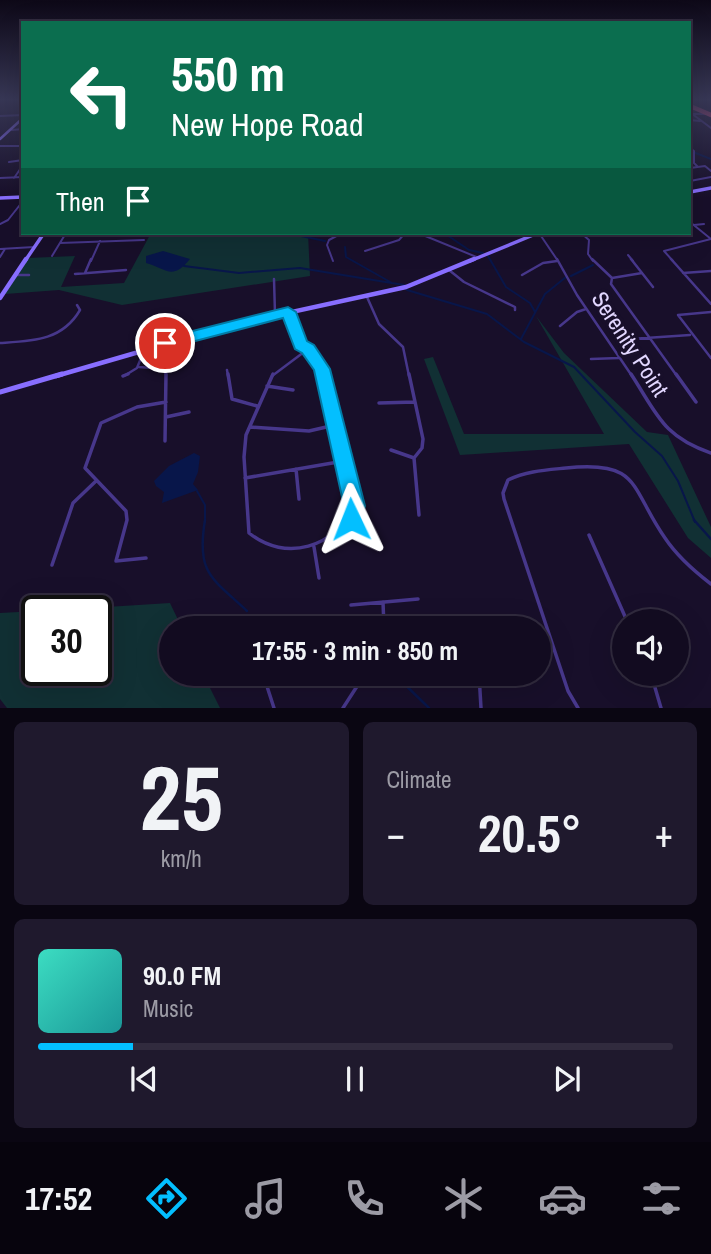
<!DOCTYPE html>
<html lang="en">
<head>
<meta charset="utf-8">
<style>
	:root { --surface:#120b20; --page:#1f192d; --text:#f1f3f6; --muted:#9c9ba5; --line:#312b3e; --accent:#03bfff }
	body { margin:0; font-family:"Archivo Narrow",sans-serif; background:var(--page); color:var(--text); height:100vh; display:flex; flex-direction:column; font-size:26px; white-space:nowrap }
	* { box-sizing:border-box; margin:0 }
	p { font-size:23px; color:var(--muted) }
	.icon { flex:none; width:38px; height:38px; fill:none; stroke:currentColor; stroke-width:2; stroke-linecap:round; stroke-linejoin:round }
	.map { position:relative; height:708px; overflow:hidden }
	.details { display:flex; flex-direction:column; gap:14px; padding:14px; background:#0a0612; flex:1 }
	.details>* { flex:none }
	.guide { position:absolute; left:21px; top:21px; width:670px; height:214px; border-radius:0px; box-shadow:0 7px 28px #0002,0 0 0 2px var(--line); background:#0b6e4f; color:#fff; overflow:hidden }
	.buttons { position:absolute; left:612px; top:609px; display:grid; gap:14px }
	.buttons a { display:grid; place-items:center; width:77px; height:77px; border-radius:50%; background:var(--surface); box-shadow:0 7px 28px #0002,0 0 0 2px var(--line); font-size:35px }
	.speed { position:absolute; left:21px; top:595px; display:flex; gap:14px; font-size:35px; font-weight:700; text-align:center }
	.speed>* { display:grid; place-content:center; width:91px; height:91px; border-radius:50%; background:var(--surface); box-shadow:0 7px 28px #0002,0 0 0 2px var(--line); line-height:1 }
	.speed .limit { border:4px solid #111; border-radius:10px; background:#fff; color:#111 }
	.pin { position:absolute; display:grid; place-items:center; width:60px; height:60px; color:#fff; margin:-30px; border:4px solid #fff; border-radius:50%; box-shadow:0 2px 7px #0007 }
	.me { position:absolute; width:77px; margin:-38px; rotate:358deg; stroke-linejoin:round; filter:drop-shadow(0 0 5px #0008) }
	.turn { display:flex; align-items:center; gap:24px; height:147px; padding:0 35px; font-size:32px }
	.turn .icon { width:91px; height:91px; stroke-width:2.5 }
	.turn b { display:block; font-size:49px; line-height:60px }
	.then { display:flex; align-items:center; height:66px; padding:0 35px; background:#0003; gap:14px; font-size:26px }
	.big { font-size:52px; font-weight:700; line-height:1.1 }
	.details .widget { flex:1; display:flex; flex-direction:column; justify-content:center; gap:10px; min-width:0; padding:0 24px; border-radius:10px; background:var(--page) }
	.details .dial { align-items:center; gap:0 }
	.dial b { font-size:91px; line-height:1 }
	.song { display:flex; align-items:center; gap:21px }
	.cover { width:84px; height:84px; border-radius:10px; background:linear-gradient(135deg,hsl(170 70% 55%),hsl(180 70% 35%)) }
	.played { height:7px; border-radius:4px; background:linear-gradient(90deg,var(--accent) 15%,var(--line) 15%) }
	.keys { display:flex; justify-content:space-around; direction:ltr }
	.heat { display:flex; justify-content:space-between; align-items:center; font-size:38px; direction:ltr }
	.details .tiles { flex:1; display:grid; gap:14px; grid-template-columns:1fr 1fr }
	.widget:last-child { grid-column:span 2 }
	.trip { position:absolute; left:159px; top:616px; width:392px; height:70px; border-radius:35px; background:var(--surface); box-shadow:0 7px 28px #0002,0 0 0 2px var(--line); font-weight:700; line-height:70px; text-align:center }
	.menu { display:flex; height:112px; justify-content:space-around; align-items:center; background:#07040d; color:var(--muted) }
	.menu .icon { width:49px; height:49px }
	.menu .on { color:var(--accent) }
	.menu b { font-size:32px; color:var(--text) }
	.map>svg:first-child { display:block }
	.green { fill:#113034 }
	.water { fill:#08164a }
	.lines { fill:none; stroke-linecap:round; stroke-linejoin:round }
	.stream-far1 { stroke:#08164a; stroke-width:2 }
	.stream { stroke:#08164a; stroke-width:2.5 }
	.street-far2 { stroke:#47378b; stroke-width:2 }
	.street-far1 { stroke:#47378b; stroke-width:2.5 }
	.street { stroke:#47378b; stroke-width:3.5 }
	.secondary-far3 { stroke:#886eff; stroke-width:2.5 }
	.secondary-far2 { stroke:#886eff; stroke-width:3.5 }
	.secondary-far1 { stroke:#886eff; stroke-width:4.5 }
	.secondary { stroke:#886eff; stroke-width:5 }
	.highway { stroke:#ff528b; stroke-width:4.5 }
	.route { fill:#03bfff; stroke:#027ca6; stroke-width:2 }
	.labels { text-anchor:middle; stroke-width:7; stroke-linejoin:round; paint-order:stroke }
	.street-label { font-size:23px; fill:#e2d7ff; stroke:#180f2a }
</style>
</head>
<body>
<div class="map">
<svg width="711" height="708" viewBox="0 0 711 708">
	<rect width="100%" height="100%" fill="#180f2a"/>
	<!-- green -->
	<path class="green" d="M 151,233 L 308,233 L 310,276 L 122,305 L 59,290 L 5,294 L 28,258 L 75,256 L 61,287 L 124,283 Z
		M 536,316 L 564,353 L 647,432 L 668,435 L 711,527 L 711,558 L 688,538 L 629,444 L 460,455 L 424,359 L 433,357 L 464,434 L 604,434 Z
		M 170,603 L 182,628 L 172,628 L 172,674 L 203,674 L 220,708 L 7,708 L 0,699 L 0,613 L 37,611 L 37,670 L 96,670 L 96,611 L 43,611 Z"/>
	<!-- water -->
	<path class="water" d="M 163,251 L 190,259 C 172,281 167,269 146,263 L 146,256 Z
		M 194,453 L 200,456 L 198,472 L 193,484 L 198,490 L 162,503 L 164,492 L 156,486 L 154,481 L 169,466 Z"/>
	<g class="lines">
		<!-- stream-far1 -->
		<path class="stream-far1" d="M 693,152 L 711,159
			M 287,233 L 325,241
			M 444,233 L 469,250 L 483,253
			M 345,247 L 346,257 L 392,283
			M 488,256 L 506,287 L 530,303 L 535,312
			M 184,266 L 239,273 L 300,268 L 404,285
			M 571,276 L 593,265
			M 407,290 L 487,314 L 524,342 L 574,367 L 635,432 L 662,456 L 678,481 L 695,522
			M 521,339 L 545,294 L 566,277
			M 197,491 L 205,505 L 205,522"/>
		<!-- stream -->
		<path class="stream" d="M 205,520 C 196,574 212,578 247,611
			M 694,520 L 711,539
			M 250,618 L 262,625 L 262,628
			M 293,628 L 314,628
			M 394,674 L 429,708"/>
		<!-- street-far2 -->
		<path class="street-far2" d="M 691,113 L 711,128
			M 693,114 L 707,114
			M 0,116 L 23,115
			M 690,120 L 700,121
			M 12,130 L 23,129
			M 0,146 L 23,146
			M 690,148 L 694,151 L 694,163 L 698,167
			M 9,162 L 23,160
			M 690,168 L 705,166 L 711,171
			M 0,178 L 23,177
			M 14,178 L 23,165
			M 690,181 L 711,177
			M 690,222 L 711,239
			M 0,224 L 8,220 L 23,201
			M 694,225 L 704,224
			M 418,233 L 479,258
			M 539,233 L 558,261
			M 581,233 L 589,240 L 588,254 L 593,261
			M 60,243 L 144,240
			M 0,249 L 34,247
			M 365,251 L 399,240 L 405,233
			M 628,255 L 633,261
			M 52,256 L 66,233
			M 0,257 L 5,249
			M 91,261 L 100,241
			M 333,261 L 327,245 L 329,240 L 342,233
			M 673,261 L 664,251 L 711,239"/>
		<!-- street-far1 -->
		<path class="street-far1" d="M 557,259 L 577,295 L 632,376
			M 592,259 L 612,278
			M 631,259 L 653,287
			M 671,259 L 711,304
			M 449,270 L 464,282 L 515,307 L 515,310
			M 85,273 L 91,259
			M 642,273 L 612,278 L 611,284 L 677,376
			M 683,273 L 711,271
			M 75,274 L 126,270
			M 16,275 L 29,275
			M 522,275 L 543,263 L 557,261
			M 274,279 L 275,314
			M 367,297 L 379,324 L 403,347 L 409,376
			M 711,312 L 678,315 L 711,358
			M 289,313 L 300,345 L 308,349
			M 560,326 L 577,312 L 586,309
			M 631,339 L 690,335
			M 0,343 C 32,341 62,341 80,310 L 77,305
			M 308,349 L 323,376
			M 591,359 L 619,358
			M 165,365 L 166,376
			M 139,367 L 153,368 L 187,361
			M 227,370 L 228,376
			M 124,376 L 137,368 L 143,353
			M 272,376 L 308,349"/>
		<!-- street -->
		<path class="street" d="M 228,374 L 232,399 L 257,406
			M 273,374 L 246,435 L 244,457 L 249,533 C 286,563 335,547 355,506 L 322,374
			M 409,374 L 423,439 L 422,448 L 414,458 L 419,515
			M 631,374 C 657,414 663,437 711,453
			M 676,374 L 696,402
			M 123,376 L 128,374
			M 267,386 L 293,390
			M 379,403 L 415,402
			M 166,417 L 189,412
			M 250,427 L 309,431 L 335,425
			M 165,441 L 166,374
			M 391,450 L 414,458
			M 296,469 L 299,499
			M 245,478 L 344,461
			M 589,535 L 627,621
			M 314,547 L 319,578
			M 146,558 L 116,561 L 127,520 L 126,511 L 85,468 L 101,423 L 137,407 L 166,402
			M 52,565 L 73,503 L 96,481
			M 383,602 L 384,628
			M 351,605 L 418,599
			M 228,618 L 240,628
			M 263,674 L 274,708
			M 479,674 L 481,708
			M 651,674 L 661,708
			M 343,708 L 365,674
			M 578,708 L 568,691 L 504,499 L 503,493 L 508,480 C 526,471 546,470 566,468 C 641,460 630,488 665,538 C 677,556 694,571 711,584"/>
		<!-- secondary-far3 -->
		<path class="secondary-far3" d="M 0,139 L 23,118"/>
		<!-- secondary-far2 -->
		<path class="secondary-far2" d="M 690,192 L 711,188
			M 0,198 L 23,197
			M 25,261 L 44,233
			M 470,261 L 538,233"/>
		<!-- secondary-far1 -->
		<path class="secondary-far1" d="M 0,298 L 26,259
			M 56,376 L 232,325 L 406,287 L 474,259"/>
		<!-- secondary -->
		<path class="secondary" d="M 0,392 L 62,374"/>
		<!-- highway -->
		<path class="highway" d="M 690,106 L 711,115"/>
	</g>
	<!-- sky -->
	<linearGradient id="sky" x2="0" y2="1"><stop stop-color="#0d0817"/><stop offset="0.5" stop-color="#373755"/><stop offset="1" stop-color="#373755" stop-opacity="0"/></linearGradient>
	<rect width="711" height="198" fill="url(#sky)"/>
	<!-- route -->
	<path class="route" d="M 288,307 L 296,312 L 307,341 L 314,345 L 330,369 L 365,506 L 358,526 L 351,529 L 343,526 L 340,519 L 344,506 L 314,370 L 302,353 L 295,349 L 283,318 L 165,349 L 157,343 L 165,338 Z"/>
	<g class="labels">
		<!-- street labels -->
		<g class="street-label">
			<text transform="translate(630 344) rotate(57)" y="8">Serenity Point</text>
		</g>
	</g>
</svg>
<div class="buttons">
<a><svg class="icon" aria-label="sound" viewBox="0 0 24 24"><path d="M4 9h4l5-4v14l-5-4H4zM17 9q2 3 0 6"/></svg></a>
</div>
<div class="speed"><div class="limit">30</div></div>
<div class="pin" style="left:165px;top:343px;background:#d93025"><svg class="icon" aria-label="arrive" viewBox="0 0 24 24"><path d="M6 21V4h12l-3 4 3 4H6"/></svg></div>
<svg class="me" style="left:351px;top:519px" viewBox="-20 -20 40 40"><path d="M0-17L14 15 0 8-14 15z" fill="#03bfff" stroke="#fff" stroke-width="4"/></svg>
<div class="trip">17:55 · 3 min · 850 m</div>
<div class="guide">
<div class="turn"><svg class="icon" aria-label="left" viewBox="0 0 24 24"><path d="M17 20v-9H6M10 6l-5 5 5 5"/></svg><div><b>550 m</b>New Hope Road</div></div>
<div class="then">Then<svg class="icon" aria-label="arrive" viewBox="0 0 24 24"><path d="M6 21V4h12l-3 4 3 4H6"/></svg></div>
</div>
</div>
<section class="details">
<div class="tiles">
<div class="widget dial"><b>25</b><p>km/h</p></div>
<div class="widget"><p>Climate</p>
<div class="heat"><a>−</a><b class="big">20.5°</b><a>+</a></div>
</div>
<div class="widget">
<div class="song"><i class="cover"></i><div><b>90.0 FM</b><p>Music</p></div></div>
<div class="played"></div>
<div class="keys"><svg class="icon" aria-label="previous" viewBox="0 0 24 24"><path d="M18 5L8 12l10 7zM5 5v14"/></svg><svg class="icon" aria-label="pause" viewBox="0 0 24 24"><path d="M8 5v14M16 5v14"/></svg><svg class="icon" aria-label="next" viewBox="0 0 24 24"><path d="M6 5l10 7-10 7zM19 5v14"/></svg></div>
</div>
</div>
</section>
<nav class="menu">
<b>17:52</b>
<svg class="icon on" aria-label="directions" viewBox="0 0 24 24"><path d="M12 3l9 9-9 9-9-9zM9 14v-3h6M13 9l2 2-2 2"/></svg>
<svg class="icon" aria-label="music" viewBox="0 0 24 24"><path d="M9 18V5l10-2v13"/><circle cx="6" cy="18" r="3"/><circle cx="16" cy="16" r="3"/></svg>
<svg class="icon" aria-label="phone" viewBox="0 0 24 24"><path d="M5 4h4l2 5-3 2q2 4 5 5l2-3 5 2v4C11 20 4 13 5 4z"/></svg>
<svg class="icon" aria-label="climate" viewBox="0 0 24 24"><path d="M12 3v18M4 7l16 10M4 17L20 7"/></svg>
<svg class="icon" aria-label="car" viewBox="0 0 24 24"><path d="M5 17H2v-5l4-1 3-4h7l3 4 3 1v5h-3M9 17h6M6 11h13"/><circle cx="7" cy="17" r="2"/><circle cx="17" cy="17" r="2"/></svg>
<svg class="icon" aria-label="filters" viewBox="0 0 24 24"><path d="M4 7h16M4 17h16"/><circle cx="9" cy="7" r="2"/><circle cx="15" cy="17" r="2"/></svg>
</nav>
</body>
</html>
